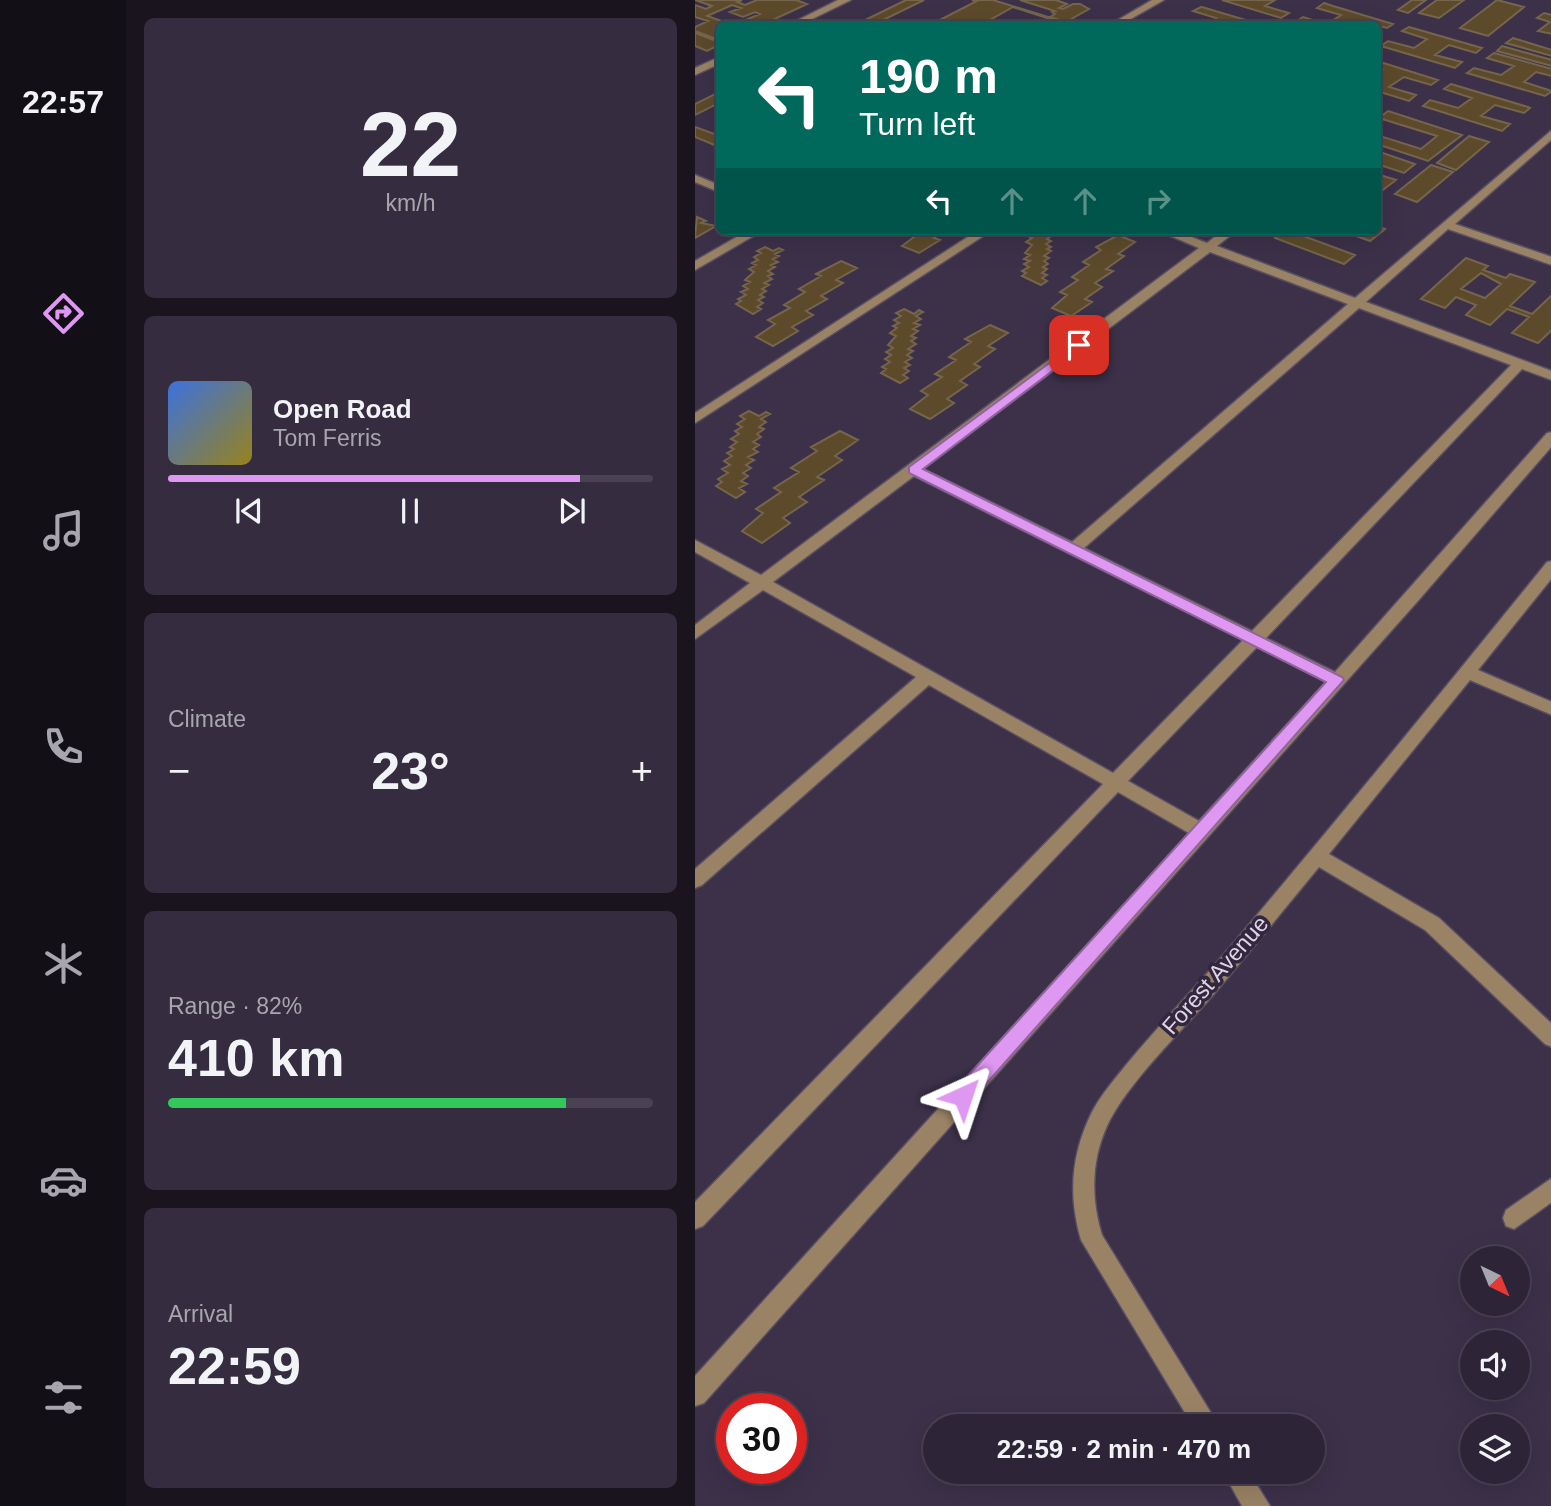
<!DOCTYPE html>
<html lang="en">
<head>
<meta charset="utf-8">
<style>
	:root { --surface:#2d2537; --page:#352d3f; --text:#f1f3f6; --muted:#a7a5ad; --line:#484252; --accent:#df98f2 }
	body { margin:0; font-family:Arial,sans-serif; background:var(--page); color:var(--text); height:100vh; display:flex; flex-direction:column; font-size:26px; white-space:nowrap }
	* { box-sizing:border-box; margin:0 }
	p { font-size:23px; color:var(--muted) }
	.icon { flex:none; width:38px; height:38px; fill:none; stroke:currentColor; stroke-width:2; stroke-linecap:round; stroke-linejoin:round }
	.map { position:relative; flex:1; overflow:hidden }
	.details { display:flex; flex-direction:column; gap:18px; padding:18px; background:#19141e; width:569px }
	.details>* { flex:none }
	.top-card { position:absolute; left:21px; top:21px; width:665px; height:214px; border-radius:10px; box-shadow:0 7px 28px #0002,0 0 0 2px var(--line); background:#00695c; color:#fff; overflow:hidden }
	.needle { width:46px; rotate:137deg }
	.tools { position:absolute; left:765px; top:1246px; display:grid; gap:14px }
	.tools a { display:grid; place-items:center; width:70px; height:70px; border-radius:50%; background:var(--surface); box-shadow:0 7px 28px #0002,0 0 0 2px var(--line); font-size:35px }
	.speed { position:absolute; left:21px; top:1393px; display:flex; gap:14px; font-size:35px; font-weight:700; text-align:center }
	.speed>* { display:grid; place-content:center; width:91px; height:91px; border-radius:50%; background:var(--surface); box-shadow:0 7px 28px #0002,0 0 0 2px var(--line); line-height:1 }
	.speed .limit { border:10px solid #d22; background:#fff; color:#111 }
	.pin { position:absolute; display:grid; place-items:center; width:60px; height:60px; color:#fff; margin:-30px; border-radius:14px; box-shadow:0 4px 10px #0006 }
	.me { position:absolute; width:77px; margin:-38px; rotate:42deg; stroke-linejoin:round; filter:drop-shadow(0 0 5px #0008) }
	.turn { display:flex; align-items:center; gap:24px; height:147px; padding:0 28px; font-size:32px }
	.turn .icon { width:91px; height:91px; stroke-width:2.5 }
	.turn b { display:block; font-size:49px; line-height:60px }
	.lanes { display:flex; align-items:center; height:66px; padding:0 28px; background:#0003; justify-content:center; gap:35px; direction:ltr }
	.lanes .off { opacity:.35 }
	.big { font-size:52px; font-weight:700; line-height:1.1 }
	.details .card { flex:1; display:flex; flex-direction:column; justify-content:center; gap:10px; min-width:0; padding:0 24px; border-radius:10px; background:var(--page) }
	.details .dial { align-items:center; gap:0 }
	.dial b { font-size:91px; line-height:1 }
	.song { display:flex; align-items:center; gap:21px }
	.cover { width:84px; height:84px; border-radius:10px; background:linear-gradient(135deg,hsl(220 70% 55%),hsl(50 70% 35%)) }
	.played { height:7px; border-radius:4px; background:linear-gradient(90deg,var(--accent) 85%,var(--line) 85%) }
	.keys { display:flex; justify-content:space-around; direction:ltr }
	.heat { display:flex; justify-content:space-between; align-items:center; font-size:38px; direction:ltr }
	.charge { height:10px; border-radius:5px; background:linear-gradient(90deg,#34c759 82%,var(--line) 0) }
	.trip { position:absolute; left:228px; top:1414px; width:402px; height:70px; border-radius:35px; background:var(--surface); box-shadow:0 7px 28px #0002,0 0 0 2px var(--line); font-weight:700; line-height:70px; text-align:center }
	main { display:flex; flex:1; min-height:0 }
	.dock { display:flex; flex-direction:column; width:126px; justify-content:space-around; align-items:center; background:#120f16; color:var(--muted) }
	.dock .icon { width:49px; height:49px }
	.dock .active { color:var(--accent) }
	.dock b { font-size:32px; color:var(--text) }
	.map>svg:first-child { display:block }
	.building { fill:#5d4a2b; stroke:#75654c; stroke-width:2; fill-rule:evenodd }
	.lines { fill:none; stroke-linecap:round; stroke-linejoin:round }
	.minor-casing { stroke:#594f65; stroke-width:3 }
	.minor { fill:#9a8365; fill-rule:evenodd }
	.route { fill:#df98f2; stroke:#91639d; stroke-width:2 }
	.labels { text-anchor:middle; stroke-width:7; stroke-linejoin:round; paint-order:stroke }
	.street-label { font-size:23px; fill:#dcd5e4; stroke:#32273e }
</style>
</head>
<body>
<main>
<nav class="dock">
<b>22:57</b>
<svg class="icon active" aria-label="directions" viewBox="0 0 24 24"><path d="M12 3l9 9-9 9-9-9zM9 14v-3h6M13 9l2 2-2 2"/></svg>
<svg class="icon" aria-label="music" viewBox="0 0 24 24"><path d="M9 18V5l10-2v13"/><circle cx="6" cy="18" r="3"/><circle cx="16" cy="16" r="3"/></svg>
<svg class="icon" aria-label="phone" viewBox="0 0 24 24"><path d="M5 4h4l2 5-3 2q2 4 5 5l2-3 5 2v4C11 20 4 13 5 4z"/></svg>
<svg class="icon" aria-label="climate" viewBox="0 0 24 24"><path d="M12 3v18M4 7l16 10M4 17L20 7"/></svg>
<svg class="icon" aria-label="car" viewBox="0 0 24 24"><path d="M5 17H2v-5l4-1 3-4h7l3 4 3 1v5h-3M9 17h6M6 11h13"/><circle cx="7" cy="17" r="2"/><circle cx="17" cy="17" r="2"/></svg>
<svg class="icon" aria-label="filters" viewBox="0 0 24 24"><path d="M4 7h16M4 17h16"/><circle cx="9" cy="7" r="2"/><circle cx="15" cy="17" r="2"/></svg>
</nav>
<section class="details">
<div class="card dial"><b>22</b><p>km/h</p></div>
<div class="card">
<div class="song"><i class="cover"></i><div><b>Open Road</b><p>Tom Ferris</p></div></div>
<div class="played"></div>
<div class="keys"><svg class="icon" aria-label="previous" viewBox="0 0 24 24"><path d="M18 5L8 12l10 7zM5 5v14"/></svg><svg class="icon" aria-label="pause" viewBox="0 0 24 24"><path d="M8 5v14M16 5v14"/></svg><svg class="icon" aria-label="next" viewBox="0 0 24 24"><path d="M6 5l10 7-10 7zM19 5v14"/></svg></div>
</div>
<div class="card"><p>Climate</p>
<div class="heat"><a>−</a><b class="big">23°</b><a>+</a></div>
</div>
<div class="card"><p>Range · 82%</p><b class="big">410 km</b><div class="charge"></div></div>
<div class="card"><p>Arrival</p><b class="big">22:59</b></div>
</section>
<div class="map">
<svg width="857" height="1506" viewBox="0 0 857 1506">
	<rect width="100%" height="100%" fill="#3c3149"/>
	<!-- building -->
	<path class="building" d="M 0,0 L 47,0 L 42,2 L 50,5 L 62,0 L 101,0 L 112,4 L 69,24 L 41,24 L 65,14 L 60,12 L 48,17 L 35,12 L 46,8 L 37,5 L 12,16 L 35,24 L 24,24 L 24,28 L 20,30 L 24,32 L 24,40 L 0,31 L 0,27 L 13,21 L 0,17 L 0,5 L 11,9 L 17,6 Z
		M 211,0 L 229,0 L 180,24 L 162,24 Z
		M 277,0 L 298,0 L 366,21 L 360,24 L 341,24 L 352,18 L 318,7 L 295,20 L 309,24 L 237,24 L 282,1 Z
		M 325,0 L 361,0 L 372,4 L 364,8 L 368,9 L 378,4 L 385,4 L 394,9 L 371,22 L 355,17 L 360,14 L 357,12 L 360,11 Z
		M 527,0 L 580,0 L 570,6 L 594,13 L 586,18 Z
		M 717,0 L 731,0 L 713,13 L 703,10 Z
		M 742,0 L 769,0 L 744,18 L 724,13 Z
		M 802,0 L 829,7 L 793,36 L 765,28 Z
		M 629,3 L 638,6 L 698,24 L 692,28 L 666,21 L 661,24 L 609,24 L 600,22 L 608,17 L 632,24 L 646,15 L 622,8 Z
		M 506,7 L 507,7 L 564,24 L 511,24 L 521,18 L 498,11 Z
		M 849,13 L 857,15 L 857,34 L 843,31 L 855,22 L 842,18 Z
		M 714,27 L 787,48 L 781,53 L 754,45 L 740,55 L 767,62 L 760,68 L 686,46 L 693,41 L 719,48 L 732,39 L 707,31 Z
		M 0,33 L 24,42 L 24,45 L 12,51 L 0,46 Z
		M 818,38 L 857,50 L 857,56 L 811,43 Z
		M 807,46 L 857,60 L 857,66 L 802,51 Z
		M 799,53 L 857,69 L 857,76 L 841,72 L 829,82 L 857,91 L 850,96 L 772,73 L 779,68 L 806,75 L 819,66 L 792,58 Z
		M 682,61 L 743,80 L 736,85 L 709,77 L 694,87 L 721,95 L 714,101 L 682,91 L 682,73 L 687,70 L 682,69 Z
		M 756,84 L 833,107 L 835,108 L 829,113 L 800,105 L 786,116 L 815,124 L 807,131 L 728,106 L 735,100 L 763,108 L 777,98 L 749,89 Z
		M 24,92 L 24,103 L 0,115 L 0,104 Z
		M 693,111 L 767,135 L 733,161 L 682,144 L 682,135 L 726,149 L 742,136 L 684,118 Z
		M 0,127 L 22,135 L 24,134 L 24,144 L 22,146 L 0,137 Z
		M 774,136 L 794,142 L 761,170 L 742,163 Z
		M 682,151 L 720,164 L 709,173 L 682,164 Z
		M 736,165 L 758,172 L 722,202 L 700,194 Z
		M 682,174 L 701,180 L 688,190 L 682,188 Z
		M 2,217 L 11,221 L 6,223 L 21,226 L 0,238 Z
		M 682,226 L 690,229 L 675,241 L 648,231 L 682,231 Z
		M 216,231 L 250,231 L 239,238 L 245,240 L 224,253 L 207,246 L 223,234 Z
		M 333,231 L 356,231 L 353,233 L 357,235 L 352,239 L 356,241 L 351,244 L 356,247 L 352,249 L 356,251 L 349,256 L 354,258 L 349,261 L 353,264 L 348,267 L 352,269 L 347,273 L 352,275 L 347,278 L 352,281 L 346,285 L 327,276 L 331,273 L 327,271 L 334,267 L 329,264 L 335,261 L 329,259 L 335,255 L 330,253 L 337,245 L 331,242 L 337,238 L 333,236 L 338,233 Z
		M 590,231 L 595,231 L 660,255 L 649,264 L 580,238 Z
		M 423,235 L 440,242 L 423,254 L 429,256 L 411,269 L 418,271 L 400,283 L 407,287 L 390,299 L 397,302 L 376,316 L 357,308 L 372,295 L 365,292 L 383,280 L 377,277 L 394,265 L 388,262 L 406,250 L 401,247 Z
		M 70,247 L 78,251 L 84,248 L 88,250 L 80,254 L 84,256 L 78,259 L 83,262 L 76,265 L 80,267 L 73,271 L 78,274 L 73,276 L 77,279 L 69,283 L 74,285 L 67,289 L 71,291 L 65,295 L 69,297 L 63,300 L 68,303 L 62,307 L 66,309 L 58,314 L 41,304 L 46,301 L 43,299 L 51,295 L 46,292 L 53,289 L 48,286 L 55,282 L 50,280 L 59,272 L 54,269 L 61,265 L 57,263 L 63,260 L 59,257 L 66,253 L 62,251 Z
		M 771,258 L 793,266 L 788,270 L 811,278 L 815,274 L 840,282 L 815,306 L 837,314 L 857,295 L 857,330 L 843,343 L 817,333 L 834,317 L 812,309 L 795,325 L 771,315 L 781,305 L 761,297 L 750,308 L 726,299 ZM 786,273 L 806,284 L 790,298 L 766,289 Z
		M 146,261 L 162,268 L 141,280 L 148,283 L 126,296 L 132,299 L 111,311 L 118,315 L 97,327 L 103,331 L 78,346 L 61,337 L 80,324 L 73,320 L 95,308 L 89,305 L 110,292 L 104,289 L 126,276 L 121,274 Z
		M 209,309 L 219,314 L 224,310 L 228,312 L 221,316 L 226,319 L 219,323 L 225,325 L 218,329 L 223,331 L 216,336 L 221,338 L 216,341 L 221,344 L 213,349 L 218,351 L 212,355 L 217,358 L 210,362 L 215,365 L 209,368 L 214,371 L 208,375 L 213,378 L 205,383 L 186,373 L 191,369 L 187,367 L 195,362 L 190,359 L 196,355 L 191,352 L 198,348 L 193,345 L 201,336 L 195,333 L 202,328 L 198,326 L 204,323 L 199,320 L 206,316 L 201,313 Z
		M 295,325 L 313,333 L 293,346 L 300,349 L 279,364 L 285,367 L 265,381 L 272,385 L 252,399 L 259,403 L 235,419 L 215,409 L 233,395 L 226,391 L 247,377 L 240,374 L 261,360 L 254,357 L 276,342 L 270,339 Z
		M 54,411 L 64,416 L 71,412 L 75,414 L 66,419 L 71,422 L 64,427 L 69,429 L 62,434 L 66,437 L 58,442 L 64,445 L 58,449 L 63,452 L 53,457 L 59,460 L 51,465 L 56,468 L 48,473 L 53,476 L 46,481 L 52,484 L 44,488 L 50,492 L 41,498 L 21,486 L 27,482 L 23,479 L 33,473 L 27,469 L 35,465 L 29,461 L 37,456 L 32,453 L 39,449 L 35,447 L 42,442 L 36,439 L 44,434 L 40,431 L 47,427 L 42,424 L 50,419 L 45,416 Z
		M 145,431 L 163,440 L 140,456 L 147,460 L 122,477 L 129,480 L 104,497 L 112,502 L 88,518 L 95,523 L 67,543 L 47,531 L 68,513 L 61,509 L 86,492 L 79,488 L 104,472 L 96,468 L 122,451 L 116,447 Z"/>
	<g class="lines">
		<!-- minor casing -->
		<g class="minor-casing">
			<path id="minor" d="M 143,0 L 156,0 L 107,24 L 95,24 Z
				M 457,0 L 469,0 L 427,24 L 416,24 Z
				M 24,57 L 24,64 L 0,75 L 0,68 Z
				M 857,130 L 857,139 L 760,224 L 857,257 L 857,265 L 753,229 L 671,302 L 857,371 L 857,380 L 827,369 L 571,638 L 640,672 L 852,433 L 857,432 L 857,446 L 722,602 L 9,1403 L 0,1406 L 0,1376 L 494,833 L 423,792 L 8,1226 L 0,1229 L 0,1202 L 408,784 L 234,685 L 7,885 L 0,888 L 0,869 L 221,677 L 68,590 L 0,639 L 0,625 L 55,583 L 0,552 L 0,540 L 66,575 L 504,248 L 464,231 L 481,231 L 512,243 L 527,231 L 541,231 L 522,246 L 660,298 ZM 515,252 L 653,304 L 377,542 L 228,469 ZM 664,308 L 816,365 L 557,631 L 389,548 ZM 219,476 L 548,640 L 418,773 L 78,582 ZM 562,647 L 631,682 L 504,821 L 433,781 Z
				M 0,175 L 24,185 L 24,192 L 0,182 Z
				M 52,231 L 67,231 L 0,270 L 0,261 Z
				M 282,231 L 296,231 L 0,423 L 0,413 Z
				M 857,561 L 857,578 L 783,670 L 857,702 L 857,715 L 775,680 L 634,854 L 744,918 L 857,1024 L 857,1047 L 850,1044 L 730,930 L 624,867 C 587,912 550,958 512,1002 C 482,1035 430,1087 412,1126 C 396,1161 396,1199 407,1235 L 524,1426 L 498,1426 L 386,1240 C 373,1195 376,1154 397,1112 C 406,1095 419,1080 431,1065 C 465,1024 502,986 536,946 C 642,820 747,692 852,562 Z
				M 857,1178 L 857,1202 L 819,1229 L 811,1226 L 808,1218 L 811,1210 Z
				M 528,1472 L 554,1472 L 575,1506 L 547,1506 Z"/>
		</g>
		<!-- minor -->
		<use href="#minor" class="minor"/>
	</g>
	<!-- route -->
	<path class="route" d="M 384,341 L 390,345 L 389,347 L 228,469 L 647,677 L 649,680 L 275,1102 L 268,1104 L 261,1102 L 259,1096 L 261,1089 L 631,682 L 214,473 L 214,467 Z"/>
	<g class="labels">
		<!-- street labels -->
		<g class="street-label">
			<text transform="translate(520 975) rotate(-49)" y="8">Forest Avenue</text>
		</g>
	</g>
</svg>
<div class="tools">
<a><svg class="needle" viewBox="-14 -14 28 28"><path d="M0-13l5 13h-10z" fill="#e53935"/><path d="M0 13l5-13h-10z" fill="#a7a5ad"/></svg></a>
<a><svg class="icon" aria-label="sound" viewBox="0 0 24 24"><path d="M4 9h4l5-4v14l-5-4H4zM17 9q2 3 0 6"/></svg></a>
<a><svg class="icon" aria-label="layers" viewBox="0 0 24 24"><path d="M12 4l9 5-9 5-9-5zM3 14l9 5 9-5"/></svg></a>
</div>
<div class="speed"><div class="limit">30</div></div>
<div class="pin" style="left:384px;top:345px;background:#d93025"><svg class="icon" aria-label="arrive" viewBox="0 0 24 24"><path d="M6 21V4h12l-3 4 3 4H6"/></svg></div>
<svg class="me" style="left:268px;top:1096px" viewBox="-20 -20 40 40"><path d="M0-17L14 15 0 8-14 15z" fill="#df98f2" stroke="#fff" stroke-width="4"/></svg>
<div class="trip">22:59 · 2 min · 470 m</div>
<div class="top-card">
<div class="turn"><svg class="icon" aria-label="left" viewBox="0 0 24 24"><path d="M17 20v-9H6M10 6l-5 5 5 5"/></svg><div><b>190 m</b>Turn left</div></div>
<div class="lanes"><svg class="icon" aria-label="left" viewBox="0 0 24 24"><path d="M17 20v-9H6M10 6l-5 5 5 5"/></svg><svg class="icon off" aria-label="ahead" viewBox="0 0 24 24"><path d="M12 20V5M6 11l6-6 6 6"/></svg><svg class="icon off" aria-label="ahead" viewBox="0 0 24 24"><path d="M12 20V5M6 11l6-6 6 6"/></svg><svg class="icon off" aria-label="right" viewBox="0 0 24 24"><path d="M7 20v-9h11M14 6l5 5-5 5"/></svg></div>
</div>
</div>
</main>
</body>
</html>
